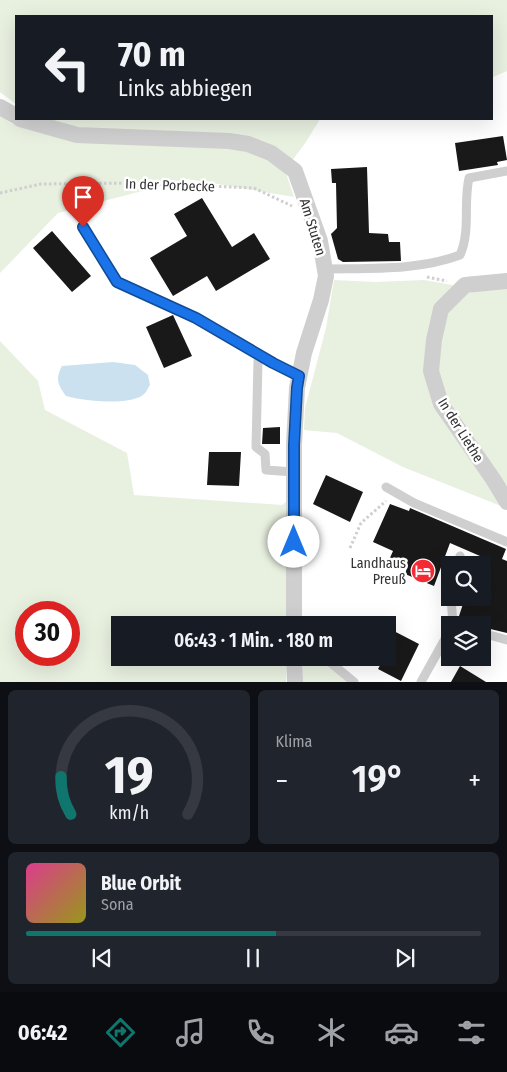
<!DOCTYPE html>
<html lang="de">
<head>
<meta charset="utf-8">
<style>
	:root { --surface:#171b24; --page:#20242c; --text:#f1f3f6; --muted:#9ea1a6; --line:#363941; --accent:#0f766e }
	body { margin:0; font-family:"Fira Sans Condensed",sans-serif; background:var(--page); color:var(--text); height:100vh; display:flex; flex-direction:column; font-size:19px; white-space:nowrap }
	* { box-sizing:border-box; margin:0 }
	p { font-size:16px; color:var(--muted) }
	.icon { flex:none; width:28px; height:28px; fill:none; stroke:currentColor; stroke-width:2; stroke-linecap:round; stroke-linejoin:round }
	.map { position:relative; height:682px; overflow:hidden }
	.drawer { display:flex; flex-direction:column; gap:8px; padding:8px; background:#0d0f14; flex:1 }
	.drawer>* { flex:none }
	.top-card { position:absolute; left:15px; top:15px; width:478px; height:105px; border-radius:0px; box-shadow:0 5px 20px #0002; background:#171b24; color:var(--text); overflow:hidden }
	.controls { position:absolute; left:441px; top:556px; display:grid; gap:10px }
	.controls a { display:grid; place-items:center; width:50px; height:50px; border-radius:0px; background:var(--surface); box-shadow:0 5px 20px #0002; font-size:25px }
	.speed { position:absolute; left:15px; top:601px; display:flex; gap:10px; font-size:25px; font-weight:700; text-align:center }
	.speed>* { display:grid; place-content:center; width:65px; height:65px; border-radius:50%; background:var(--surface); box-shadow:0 5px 20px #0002; line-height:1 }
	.speed .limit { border:8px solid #d22; background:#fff; color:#111 }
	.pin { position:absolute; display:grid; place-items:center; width:42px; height:42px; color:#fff; margin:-51px -21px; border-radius:50% 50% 50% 0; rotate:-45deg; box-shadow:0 0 5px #0007 }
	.pin .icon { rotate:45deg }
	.me { position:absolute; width:55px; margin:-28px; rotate:0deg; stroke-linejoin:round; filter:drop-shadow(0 0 4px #0008) }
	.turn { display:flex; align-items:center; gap:18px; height:105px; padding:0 20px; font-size:22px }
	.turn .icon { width:65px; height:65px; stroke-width:2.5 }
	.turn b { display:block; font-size:35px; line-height:42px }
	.big { font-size:38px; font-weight:600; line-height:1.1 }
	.drawer .tile { flex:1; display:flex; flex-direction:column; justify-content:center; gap:8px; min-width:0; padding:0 18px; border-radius:8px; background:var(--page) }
	.drawer .dial { align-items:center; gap:0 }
	.dial svg { height:130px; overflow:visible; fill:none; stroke:var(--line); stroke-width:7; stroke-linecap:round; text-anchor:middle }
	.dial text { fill:var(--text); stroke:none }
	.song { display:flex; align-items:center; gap:15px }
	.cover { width:60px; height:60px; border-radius:8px; background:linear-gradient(135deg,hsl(330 70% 55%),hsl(60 70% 35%)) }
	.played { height:5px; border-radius:2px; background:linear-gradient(90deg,var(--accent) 55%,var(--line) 55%) }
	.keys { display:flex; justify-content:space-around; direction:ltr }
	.heat { display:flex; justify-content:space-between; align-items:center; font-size:28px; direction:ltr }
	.drawer .tiles { flex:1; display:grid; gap:8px; grid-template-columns:1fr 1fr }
	.tile:last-child { grid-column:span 2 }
	.trip { position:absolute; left:111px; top:616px; width:285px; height:50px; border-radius:0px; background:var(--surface); box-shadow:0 5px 20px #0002; font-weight:600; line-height:50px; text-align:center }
	.tab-bar { display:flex; height:80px; justify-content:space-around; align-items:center; background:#090b0e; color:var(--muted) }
	.tab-bar .icon { width:35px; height:35px }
	.tab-bar .current { color:var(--accent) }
	.tab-bar b { font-size:22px; color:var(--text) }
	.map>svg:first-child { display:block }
	.green { fill:#e8f0e0; fill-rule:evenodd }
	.water { fill:#cce1f0 }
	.building { fill:#191919 }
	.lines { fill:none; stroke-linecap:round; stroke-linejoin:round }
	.path { stroke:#cfcfcf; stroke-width:3; stroke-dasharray:2.5 2.5; stroke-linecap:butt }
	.service { stroke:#cfcfcf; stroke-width:9 }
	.minor { stroke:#cfcfcf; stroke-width:16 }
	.route-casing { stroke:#114b97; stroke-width:12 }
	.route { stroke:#1a73e8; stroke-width:9 }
	.labels { text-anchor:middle; stroke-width:5; stroke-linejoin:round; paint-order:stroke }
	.street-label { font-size:14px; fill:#323232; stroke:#fff }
	.poi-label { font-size:14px; fill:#323232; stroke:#fff; text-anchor:end }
</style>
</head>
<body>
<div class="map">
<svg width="507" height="682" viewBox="0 0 507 682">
	<rect width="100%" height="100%" fill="#fff"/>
	<!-- green -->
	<path class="green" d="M 0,0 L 507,0 L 507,71 L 491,78 L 491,16 L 16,16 L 16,104 L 0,92 Z
		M 0,115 L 12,124 L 16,119 L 320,119 L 306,142 L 285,170 L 294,197 L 188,179 L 58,213 L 0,273 Z
		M 334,280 L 375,282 L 424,280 L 458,286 L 426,369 L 506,508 L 403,467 L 337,433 L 304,430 L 305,408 L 326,328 Z
		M 507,283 L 507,494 L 462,431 L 435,372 L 447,311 L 461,295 Z
		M 0,341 L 38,381 L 45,410 L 127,453 L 134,495 L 282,505 L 286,502 L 286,625 L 120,625 L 120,658 L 286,658 L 286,682 L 0,682 ZM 26,612 L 69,612 L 69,655 L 26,655 Z
		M 303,658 L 320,658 L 349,682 L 302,682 Z"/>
	<!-- water -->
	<path class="water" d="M 113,362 L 135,365 L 148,375 L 150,385 C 148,388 146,393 143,395 C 128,406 83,401 66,396 C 58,385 55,379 62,366 Z"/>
	<!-- building -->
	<path class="building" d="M 503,136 L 507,160 L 497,162 L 498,165 L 459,171 L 455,143 Z
		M 367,167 L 369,233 L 388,234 L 389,242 L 400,242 L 401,261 L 343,262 L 338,259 L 331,234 L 337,228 L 336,183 L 332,183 L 331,169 Z
		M 202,198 L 232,247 L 254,233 L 270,259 L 216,291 L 207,276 L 173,296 L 150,258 L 187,236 L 174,214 Z
		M 52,231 L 91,276 L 72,292 L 33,248 Z
		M 173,315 L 192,356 L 164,368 L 146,327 Z
		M 280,427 L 280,444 L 262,444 L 263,428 Z
		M 209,452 L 241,452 L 239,486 L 207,485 Z
		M 326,475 L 363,492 L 350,522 L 313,504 Z
		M 390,504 L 409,511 L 410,508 L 506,549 L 502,559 L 507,561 L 507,633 L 482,627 L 482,625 L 471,625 L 459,621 L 459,616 L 465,598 L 482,598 L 482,565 L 477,565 L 480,556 L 450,543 L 434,586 L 405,574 L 407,568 L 389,560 L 393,551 L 373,542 Z
		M 388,628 L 419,644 L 401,681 L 378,669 L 384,658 L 388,658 Z
		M 460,666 L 486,682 L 451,682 Z"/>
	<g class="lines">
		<!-- path -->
		<path class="path" d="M 0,193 L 41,184 L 137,183 L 254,188 L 292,206
			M 427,277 L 447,281
			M 350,548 L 361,523 L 386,501"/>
		<!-- service -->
		<path class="service" d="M 83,227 L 117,282 L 196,318 L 273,363 L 299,376
			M 325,269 C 369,268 417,271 460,255 C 471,230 463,204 469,178 L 507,171
			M 261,356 L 258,361 L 256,447 L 265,454 L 266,470 L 294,472
			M 386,487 L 414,503 L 507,542
			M 458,565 L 460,556
			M 451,598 L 453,624
			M 482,633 L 507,640
			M 325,658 L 354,682
			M 421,682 L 450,630"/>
		<!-- minor -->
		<path class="minor" d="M 0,107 L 16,116
			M 20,119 L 77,135 L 229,141 L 248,144 L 271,153 L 295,171 L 320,241 L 326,276 L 321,300 L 304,353 L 297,388 L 294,445 L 294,625
			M 507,281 L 465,285 L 441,309 L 434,340 L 431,371 L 441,404 L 493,479 L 507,502
			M 294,658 L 295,682"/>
	</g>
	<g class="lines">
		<!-- route casing -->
		<g class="route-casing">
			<path id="route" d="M 83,227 L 117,282 L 196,318 L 273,363 L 299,376 L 297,388 L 294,445 L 294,542"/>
		</g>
		<!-- route -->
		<use href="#route" class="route"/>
	</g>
	<!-- icons -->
	<defs>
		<g id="hotel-disc" transform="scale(1.25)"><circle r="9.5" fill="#f42a35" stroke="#fff"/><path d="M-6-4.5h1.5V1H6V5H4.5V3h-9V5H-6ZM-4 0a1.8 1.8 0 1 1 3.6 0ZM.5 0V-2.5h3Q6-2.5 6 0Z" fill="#fff"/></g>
	</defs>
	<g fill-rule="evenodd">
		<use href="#hotel-disc" x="423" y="571"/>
	</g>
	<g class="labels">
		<!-- street labels -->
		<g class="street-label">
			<text transform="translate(170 185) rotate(2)" y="5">In der Porbecke</text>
			<text transform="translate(313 227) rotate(73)" y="5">Am Stuten</text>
			<text transform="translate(461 430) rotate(58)" y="5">In der Liethe</text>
		</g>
		<!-- poi labels -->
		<g class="poi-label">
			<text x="406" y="568">Landhaus<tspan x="406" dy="16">Preuß</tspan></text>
		</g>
	</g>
</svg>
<div class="controls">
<a><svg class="icon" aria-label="search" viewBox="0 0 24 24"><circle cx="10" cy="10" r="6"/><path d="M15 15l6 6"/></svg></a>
<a><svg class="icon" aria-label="layers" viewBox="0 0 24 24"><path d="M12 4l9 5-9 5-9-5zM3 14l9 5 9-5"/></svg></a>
</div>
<div class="speed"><div class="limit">30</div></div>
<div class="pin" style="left:83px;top:227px;background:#d93025"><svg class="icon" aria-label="arrive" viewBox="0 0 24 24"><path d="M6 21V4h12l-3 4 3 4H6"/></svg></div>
<svg class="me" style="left:294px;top:542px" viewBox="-20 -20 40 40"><circle r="19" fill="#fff"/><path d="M0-13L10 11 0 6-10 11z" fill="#1a73e8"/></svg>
<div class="trip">06:43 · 1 Min. · 180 m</div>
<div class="top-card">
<div class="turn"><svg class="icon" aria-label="left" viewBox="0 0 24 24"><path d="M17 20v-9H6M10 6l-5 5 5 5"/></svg><div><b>70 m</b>Links abbiegen</div></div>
</div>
</div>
<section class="drawer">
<div class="tiles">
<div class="tile dial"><svg viewBox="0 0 100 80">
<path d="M14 69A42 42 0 1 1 86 69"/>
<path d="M14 69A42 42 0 0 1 8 46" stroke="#0f766e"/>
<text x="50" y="56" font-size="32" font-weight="700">19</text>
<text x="50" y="72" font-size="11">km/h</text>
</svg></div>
<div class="tile"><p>Klima</p>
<div class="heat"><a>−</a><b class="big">19°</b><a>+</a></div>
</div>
<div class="tile">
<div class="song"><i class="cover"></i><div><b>Blue Orbit</b><p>Sona</p></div></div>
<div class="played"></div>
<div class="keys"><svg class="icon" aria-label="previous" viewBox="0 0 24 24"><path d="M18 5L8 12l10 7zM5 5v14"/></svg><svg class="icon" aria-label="pause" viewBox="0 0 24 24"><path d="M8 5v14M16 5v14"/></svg><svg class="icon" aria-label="next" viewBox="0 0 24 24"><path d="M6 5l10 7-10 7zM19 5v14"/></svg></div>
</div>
</div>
</section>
<nav class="tab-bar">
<b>06:42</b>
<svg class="icon current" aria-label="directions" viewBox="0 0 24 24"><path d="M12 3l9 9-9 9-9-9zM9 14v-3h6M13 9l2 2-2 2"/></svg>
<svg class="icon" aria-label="music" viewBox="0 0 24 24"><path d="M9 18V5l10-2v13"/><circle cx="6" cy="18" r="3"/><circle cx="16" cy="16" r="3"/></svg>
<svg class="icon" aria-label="phone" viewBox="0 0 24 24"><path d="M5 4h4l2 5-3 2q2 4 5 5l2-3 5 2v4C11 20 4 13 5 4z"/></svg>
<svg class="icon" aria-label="climate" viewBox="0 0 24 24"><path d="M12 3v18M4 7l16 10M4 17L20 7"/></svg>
<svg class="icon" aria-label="car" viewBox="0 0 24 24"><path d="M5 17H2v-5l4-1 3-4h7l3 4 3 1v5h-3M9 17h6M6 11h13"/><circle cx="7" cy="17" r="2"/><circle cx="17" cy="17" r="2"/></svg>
<svg class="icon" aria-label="filters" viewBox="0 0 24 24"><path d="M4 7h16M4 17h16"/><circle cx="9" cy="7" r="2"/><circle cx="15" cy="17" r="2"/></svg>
</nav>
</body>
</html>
